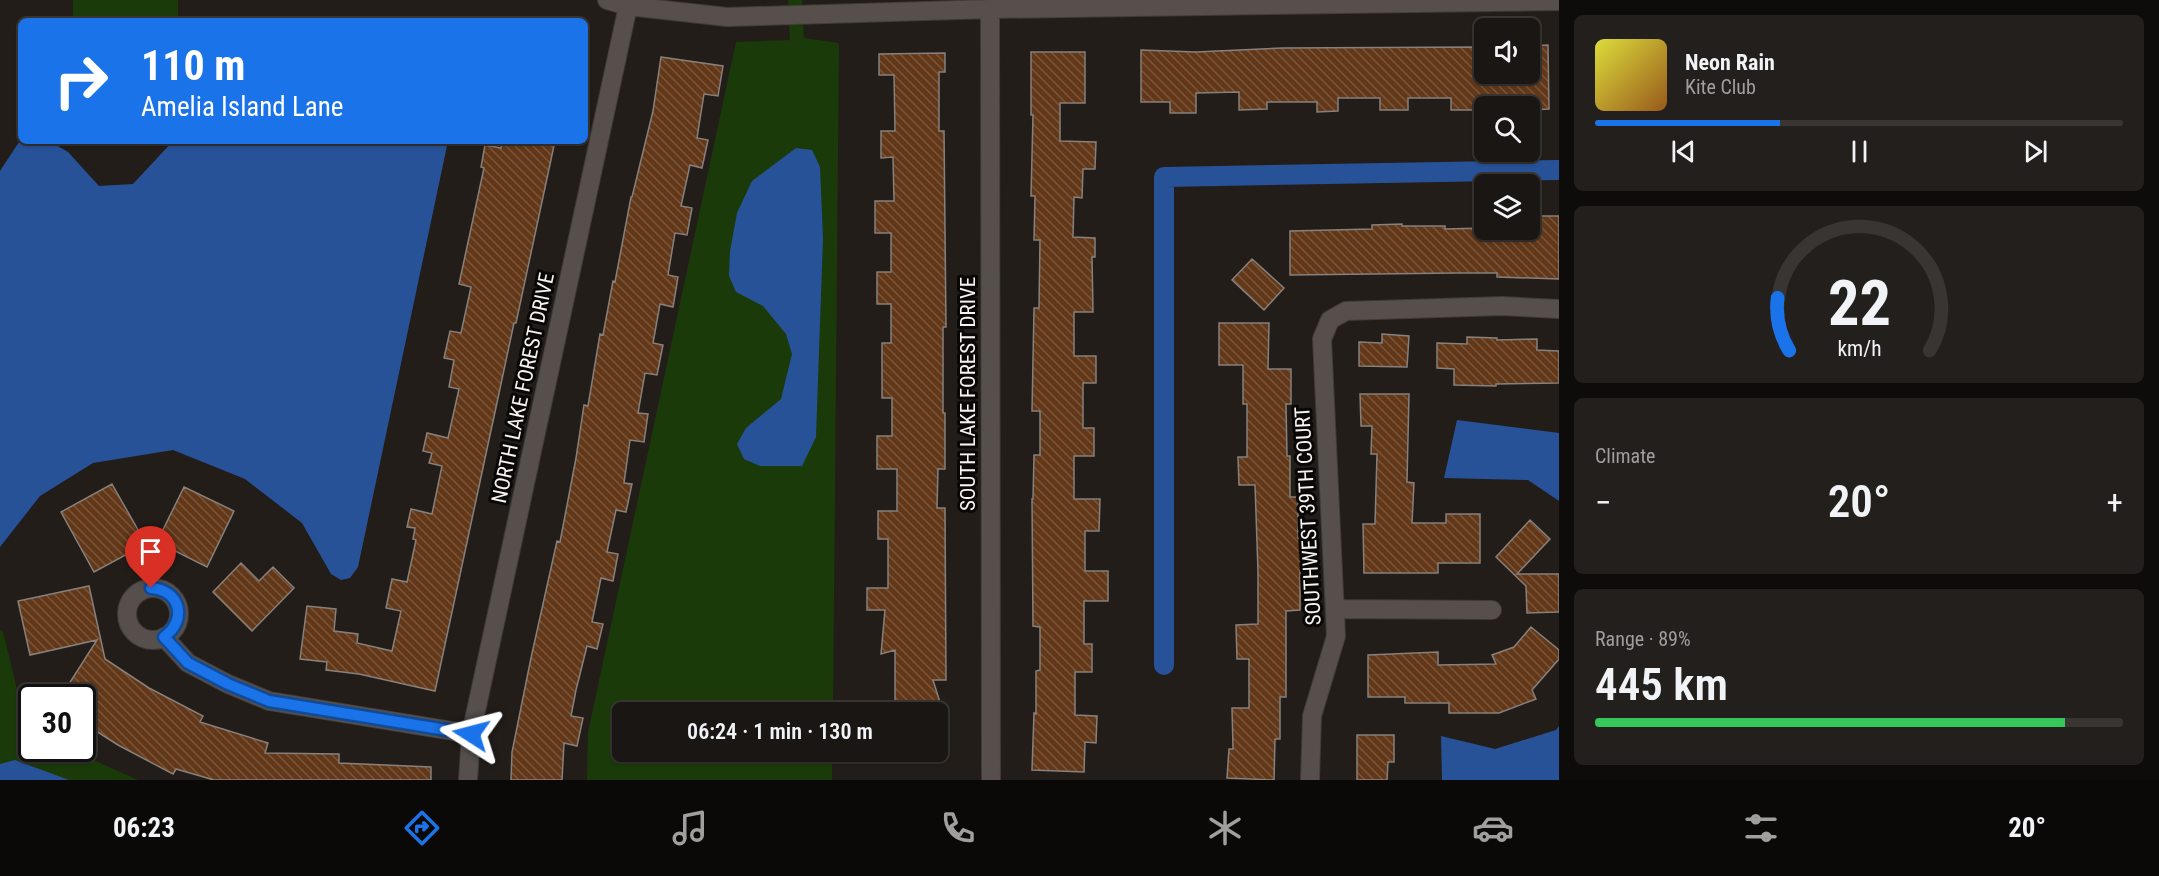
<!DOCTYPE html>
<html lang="en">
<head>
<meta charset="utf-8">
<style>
	:root { --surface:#1a1613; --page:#231f1c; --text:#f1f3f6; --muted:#9f9fa0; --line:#383533; --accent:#1a73e8 }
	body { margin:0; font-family:"Roboto Condensed",sans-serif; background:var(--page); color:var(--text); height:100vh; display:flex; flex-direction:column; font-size:22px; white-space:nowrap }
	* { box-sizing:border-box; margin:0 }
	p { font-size:20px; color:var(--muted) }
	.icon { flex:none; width:33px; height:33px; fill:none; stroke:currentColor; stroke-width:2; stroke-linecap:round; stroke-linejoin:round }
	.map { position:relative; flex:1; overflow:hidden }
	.side { display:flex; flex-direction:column; gap:15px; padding:15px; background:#0e0c0a; width:600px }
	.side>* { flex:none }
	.guide { position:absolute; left:18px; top:18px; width:570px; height:126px; border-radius:9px; box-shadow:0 2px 4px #0004,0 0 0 2px var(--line); background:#1a73e8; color:#fff; overflow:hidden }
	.controls { position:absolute; left:1474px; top:18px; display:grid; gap:12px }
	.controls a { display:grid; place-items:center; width:66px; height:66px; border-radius:9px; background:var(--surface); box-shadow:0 2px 4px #0004,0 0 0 2px var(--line); font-size:30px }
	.speed { position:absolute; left:18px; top:684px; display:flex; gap:12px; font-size:30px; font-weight:700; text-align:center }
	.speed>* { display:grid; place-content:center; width:78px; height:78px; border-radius:50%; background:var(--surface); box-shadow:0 2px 4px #0004,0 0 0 2px var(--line); line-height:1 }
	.speed .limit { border:3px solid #111; border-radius:9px; background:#fff; color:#111 }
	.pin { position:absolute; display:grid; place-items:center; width:51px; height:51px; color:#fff; margin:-62px -26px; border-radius:50% 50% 50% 0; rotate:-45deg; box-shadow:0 0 6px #0007 }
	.pin .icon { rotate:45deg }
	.me { position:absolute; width:66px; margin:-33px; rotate:279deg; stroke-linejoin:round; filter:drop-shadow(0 0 4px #0008) }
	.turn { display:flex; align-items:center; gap:21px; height:126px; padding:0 24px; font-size:27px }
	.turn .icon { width:78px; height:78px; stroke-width:2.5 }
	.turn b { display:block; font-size:42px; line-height:51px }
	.big { font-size:45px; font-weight:600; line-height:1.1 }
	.side .widget { flex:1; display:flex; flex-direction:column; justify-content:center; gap:9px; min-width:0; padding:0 21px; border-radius:9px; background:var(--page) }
	.side .dial { align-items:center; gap:0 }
	.dial svg { height:156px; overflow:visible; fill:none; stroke:var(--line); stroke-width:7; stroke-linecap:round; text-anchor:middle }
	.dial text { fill:var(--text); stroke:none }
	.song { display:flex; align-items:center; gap:18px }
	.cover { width:72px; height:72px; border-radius:9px; background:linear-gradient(135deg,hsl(60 70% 55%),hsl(30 70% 35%)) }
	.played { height:6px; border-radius:3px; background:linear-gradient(90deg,var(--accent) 35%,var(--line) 35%) }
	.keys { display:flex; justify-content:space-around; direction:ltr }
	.heat { display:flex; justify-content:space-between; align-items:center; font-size:33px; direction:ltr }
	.charge { height:9px; border-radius:4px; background:linear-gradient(90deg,#34c759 89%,var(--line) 0) }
	.trip { position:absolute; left:612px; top:702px; width:336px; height:60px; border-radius:9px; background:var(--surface); box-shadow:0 2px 4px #0004,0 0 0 2px var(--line); font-weight:600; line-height:60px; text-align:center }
	.tabs { display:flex; height:96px; justify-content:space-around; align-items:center; background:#0a0908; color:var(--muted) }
	.tabs .icon { width:42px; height:42px }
	.tabs .current { color:var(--accent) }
	.tabs b { font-size:27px; color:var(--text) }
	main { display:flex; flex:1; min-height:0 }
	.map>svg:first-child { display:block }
	.green { fill:#1a3a09 }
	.water { fill:#285298 }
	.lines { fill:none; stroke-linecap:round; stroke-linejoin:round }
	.canal { stroke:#285298; stroke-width:20 }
	.building { fill:url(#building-back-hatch); stroke:#87807c; stroke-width:1.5 }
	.minor-casing { stroke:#3f3b39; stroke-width:20 }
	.minor { stroke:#564f4c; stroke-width:18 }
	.route-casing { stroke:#114b97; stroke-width:15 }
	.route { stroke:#1a73e8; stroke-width:10 }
	.labels { text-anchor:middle; stroke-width:6; stroke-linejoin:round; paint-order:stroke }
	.street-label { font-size:21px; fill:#f6f3f0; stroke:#0a0806 }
</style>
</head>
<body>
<main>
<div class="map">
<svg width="1559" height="780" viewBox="0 0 1559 780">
	<defs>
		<pattern id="building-back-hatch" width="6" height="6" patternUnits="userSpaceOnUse" patternTransform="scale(1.5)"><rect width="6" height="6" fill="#623819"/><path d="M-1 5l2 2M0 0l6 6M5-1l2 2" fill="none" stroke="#79553b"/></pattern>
	</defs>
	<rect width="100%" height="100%" fill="#221d19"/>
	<!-- green -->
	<path class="green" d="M 73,0 L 178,0 L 178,21 L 73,21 Z
		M 788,0 L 802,0 L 804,38 L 839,43 L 833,712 L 622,712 L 622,752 L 832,752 L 832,780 L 587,780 L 588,732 L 736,42 L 790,40 Z
		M 0,631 L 3,632 L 27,730 L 31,732 L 32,748 L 69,749 L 138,780 L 0,780 Z"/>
	<!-- water -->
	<path class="water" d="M 21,139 L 21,141 L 49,141 L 68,152 L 99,186 L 133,184 L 173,141 L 448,141 L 358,567 L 350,578 L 341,580 L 331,574 L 302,523 L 245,479 L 173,450 L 93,463 L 40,496 L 0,547 L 0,171 Z
		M 796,148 L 812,150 L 820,167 L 823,238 L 816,437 L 802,466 L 760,466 L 744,459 L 737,444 L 746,428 L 781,399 L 792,354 L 786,334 L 763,306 L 736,292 L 729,276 L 730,251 L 737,213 L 752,181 Z
		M 1457,420 L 1559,433 L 1559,501 L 1528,480 L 1444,478 Z
		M 1559,726 L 1559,780 L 1442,780 L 1441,736 L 1495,749 L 1556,730 Z
		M 15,760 L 69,780 L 0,780 L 0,764 Z"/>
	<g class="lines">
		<!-- canal -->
		<path class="canal" d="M 1164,665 L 1164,177 L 1559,170"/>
	</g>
	<!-- building -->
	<path class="building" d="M 1548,45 L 1549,109 L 1530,110 L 1530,106 L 1522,106 L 1522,96 L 1478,98 L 1478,110 L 1451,110 L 1451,98 L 1408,98 L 1408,110 L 1380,110 L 1380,98 L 1338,98 L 1338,111 L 1317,112 L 1317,102 L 1267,102 L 1267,109 L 1239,110 L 1239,92 L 1196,93 L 1196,113 L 1170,113 L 1170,102 L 1141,102 L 1141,50 L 1196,52 L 1282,48 L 1478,47 L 1478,74 L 1530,74 L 1530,46 Z
		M 1031,52 L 1085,52 L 1085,103 L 1060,103 L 1060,141 L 1096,142 L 1095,169 L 1083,169 L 1082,198 L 1074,197 L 1073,237 L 1095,238 L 1095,257 L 1092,257 L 1093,312 L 1074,312 L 1074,356 L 1096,356 L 1096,383 L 1083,383 L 1083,428 L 1094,428 L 1094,456 L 1074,456 L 1074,499 L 1100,499 L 1099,531 L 1085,531 L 1085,571 L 1108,571 L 1108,601 L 1084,601 L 1084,644 L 1092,644 L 1092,672 L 1075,672 L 1075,715 L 1097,716 L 1096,743 L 1085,742 L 1084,772 L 1032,770 L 1034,713 L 1036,714 L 1036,671 L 1040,670 L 1040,627 L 1033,626 L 1032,499 L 1033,499 L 1034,455 L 1040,455 L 1040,411 L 1032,411 L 1034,308 L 1039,308 L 1040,240 L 1034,240 L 1035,196 L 1031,196 L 1033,115 L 1031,115 Z
		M 945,53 L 945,72 L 939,72 L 939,131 L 944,131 L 946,327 L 943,327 L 943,413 L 945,413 L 945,469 L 938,469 L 937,508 L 945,508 L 946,680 L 933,680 L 943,712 L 895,712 L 895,650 L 881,654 L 885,610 L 867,610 L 867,588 L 888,588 L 888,539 L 878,539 L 878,511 L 897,511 L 897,469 L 877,469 L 877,436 L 892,436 L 892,398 L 882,398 L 882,343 L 891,343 L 891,304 L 877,304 L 877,272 L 891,272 L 891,233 L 875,233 L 875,201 L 894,201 L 893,157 L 881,158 L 881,131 L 895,131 L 894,75 L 879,75 L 879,54 Z
		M 661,57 L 723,66 L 718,96 L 704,94 L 697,138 L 708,140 L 702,168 L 690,165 L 681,206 L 692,208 L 687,235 L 675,233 L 668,275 L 678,277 L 673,307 L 660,304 L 653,343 L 663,345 L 657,375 L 645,373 L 638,413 L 648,414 L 644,442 L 630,440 L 624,483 L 632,484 L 626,512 L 616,510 L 607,552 L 618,554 L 613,581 L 601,578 L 592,622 L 603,624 L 597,649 L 587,646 L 576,690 L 571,716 L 583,718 L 577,746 L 564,743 L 562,780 L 511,780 L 512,752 L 531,658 L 557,541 L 560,542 L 576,458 L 584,405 L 588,406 L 600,334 L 603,335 L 613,281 L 615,282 L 618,266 L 631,197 L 632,197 L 653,111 Z
		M 502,141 L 555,141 L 516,323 L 514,323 L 498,398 L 435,691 L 359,674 L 326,670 L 327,662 L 300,659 L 307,606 L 336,609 L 334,631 L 358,634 L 357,643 L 392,651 L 401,611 L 386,608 L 392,579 L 407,582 L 416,540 L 413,539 L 415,528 L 407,527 L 411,509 L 432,514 L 442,466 L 429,463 L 432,453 L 423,451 L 427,433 L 448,438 L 459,389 L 449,387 L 454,360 L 444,358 L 450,331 L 461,333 L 471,287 L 459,284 L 484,168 L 481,167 L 485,145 L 501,148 Z
		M 1530,216 L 1559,216 L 1559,279 L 1497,277 L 1497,273 L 1457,273 L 1290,275 L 1290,231 L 1372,229 L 1372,225 L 1402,224 L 1402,226 L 1445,226 L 1445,229 L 1485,228 L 1486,231 L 1529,231 Z
		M 1252,259 L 1284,288 L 1264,310 L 1232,280 Z
		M 1219,323 L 1269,323 L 1268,369 L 1291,369 L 1291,404 L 1286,404 L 1287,456 L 1290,456 L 1290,497 L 1298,497 L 1298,538 L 1306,538 L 1306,571 L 1300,571 L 1300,610 L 1286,611 L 1286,697 L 1280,697 L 1280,739 L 1275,739 L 1274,780 L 1227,778 L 1229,749 L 1233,749 L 1232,708 L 1249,708 L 1249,659 L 1237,659 L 1236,625 L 1258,624 L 1258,571 L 1255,485 L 1239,485 L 1238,457 L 1247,457 L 1247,404 L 1243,404 L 1243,365 L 1219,365 Z
		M 1382,334 L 1409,336 L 1407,367 L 1359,366 L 1359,342 L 1382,343 Z
		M 1467,337 L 1497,338 L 1497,340 L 1537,339 L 1537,350 L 1559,351 L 1559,383 L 1496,384 L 1496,386 L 1454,385 L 1454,369 L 1437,368 L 1437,343 L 1467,344 Z
		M 1360,394 L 1409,394 L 1407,482 L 1414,483 L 1412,523 L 1446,523 L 1446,514 L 1480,514 L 1480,563 L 1438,563 L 1438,573 L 1364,573 L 1363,524 L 1375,524 L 1377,454 L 1371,454 L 1372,426 L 1361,426 Z
		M 112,484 L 146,544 L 94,572 L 61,512 Z
		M 184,487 L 234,511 L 207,567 L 157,542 Z
		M 1530,520 L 1550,539 L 1517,574 L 1559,574 L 1559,612 L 1527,613 L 1526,586 L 1496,557 Z
		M 241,563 L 259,581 L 273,567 L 294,588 L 252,631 L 213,592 Z
		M 89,586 L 105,659 L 149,688 L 203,716 L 200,722 L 268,743 L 265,753 L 339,754 L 339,763 L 431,767 L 431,780 L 214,780 L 176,769 L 173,774 L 118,745 L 82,722 L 82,698 L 60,698 L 97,640 L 30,655 L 18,601 Z
		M 1531,627 L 1559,650 L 1559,659 L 1532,690 L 1536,699 L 1499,713 L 1449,713 L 1449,703 L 1405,703 L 1405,697 L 1368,697 L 1368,655 L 1438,652 L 1438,665 L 1496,664 L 1492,655 L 1514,647 Z
		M 1357,735 L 1394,735 L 1394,762 L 1388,762 L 1387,780 L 1357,780 Z"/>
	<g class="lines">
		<!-- minor casing -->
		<g class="minor-casing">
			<path id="minor" d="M 607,0 L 628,6 L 727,17 L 990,9 L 1559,1
				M 990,9 L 991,780
				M127 614a26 26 0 1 1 52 0a26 26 0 1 1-52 0Z
				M 1336,609 L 1492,610
				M 164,637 L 188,663 L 228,684 L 269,701 L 471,734
				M 468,780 L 471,734 L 628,6
				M 1310,780 L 1312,716 L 1336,636 L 1322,339 L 1330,320 L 1346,311 L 1502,306 L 1559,309"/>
		</g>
		<!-- minor -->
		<use href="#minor" class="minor"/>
	</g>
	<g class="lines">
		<!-- route casing -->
		<g class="route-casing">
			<path id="route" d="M 151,588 C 180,590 188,620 164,637 L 188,663 L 228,684 L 269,701 L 471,734"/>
		</g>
		<!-- route -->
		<use href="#route" class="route"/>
	</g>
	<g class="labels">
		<!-- street labels -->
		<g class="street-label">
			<text transform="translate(523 388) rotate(-78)" y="7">NORTH LAKE FOREST DRIVE</text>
			<text transform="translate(968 394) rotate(-90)" y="7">SOUTH LAKE FOREST DRIVE</text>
			<text transform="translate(1308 516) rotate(-93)" y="7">SOUTHWEST 39TH COURT</text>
		</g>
	</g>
</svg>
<div class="controls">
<a><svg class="icon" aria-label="sound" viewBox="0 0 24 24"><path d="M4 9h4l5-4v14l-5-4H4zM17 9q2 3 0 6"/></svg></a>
<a><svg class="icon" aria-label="search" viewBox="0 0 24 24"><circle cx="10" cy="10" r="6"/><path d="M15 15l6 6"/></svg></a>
<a><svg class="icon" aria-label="layers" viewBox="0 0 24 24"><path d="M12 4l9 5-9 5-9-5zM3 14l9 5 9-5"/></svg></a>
</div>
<div class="speed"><div class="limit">30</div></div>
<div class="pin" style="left:151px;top:588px;background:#d93025"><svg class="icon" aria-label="arrive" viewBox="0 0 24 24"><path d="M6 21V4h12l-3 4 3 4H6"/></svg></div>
<svg class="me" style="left:471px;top:734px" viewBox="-20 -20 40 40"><path d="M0-17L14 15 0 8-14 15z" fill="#1a73e8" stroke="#fff" stroke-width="4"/></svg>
<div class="trip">06:24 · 1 min · 130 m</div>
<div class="guide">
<div class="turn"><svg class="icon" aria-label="right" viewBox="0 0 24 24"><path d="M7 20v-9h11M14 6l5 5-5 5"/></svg><div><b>110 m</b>Amelia Island Lane</div></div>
</div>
</div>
<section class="side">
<div class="widget">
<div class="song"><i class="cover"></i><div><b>Neon Rain</b><p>Kite Club</p></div></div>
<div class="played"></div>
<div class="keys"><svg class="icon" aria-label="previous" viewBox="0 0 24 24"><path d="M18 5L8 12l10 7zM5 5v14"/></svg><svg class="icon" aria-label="pause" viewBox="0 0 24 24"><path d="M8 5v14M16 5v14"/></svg><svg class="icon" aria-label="next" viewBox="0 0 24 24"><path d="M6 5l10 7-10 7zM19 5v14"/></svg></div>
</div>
<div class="widget dial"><svg viewBox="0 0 100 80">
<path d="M14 69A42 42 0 1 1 86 69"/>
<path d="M14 69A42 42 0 0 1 8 42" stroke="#1a73e8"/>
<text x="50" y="56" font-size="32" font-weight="700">22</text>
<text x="50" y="72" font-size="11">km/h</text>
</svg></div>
<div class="widget"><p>Climate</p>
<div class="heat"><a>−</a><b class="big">20°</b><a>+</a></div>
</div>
<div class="widget"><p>Range · 89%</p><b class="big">445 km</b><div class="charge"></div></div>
</section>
</main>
<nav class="tabs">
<b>06:23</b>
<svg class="icon current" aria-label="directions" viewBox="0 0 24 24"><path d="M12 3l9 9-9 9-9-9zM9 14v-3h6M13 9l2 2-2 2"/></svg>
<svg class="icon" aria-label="music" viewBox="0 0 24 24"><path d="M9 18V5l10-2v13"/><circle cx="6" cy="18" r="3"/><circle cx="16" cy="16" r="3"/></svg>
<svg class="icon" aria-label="phone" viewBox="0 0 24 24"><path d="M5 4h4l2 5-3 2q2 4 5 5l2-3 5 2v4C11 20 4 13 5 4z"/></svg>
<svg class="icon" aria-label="climate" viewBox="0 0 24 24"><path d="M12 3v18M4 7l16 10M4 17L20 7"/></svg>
<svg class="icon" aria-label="car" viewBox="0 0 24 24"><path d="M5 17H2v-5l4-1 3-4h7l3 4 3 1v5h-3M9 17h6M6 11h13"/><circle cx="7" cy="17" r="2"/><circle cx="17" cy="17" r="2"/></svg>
<svg class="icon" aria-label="filters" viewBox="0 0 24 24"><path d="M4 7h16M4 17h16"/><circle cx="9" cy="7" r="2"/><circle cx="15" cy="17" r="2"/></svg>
<b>20°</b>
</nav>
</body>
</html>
